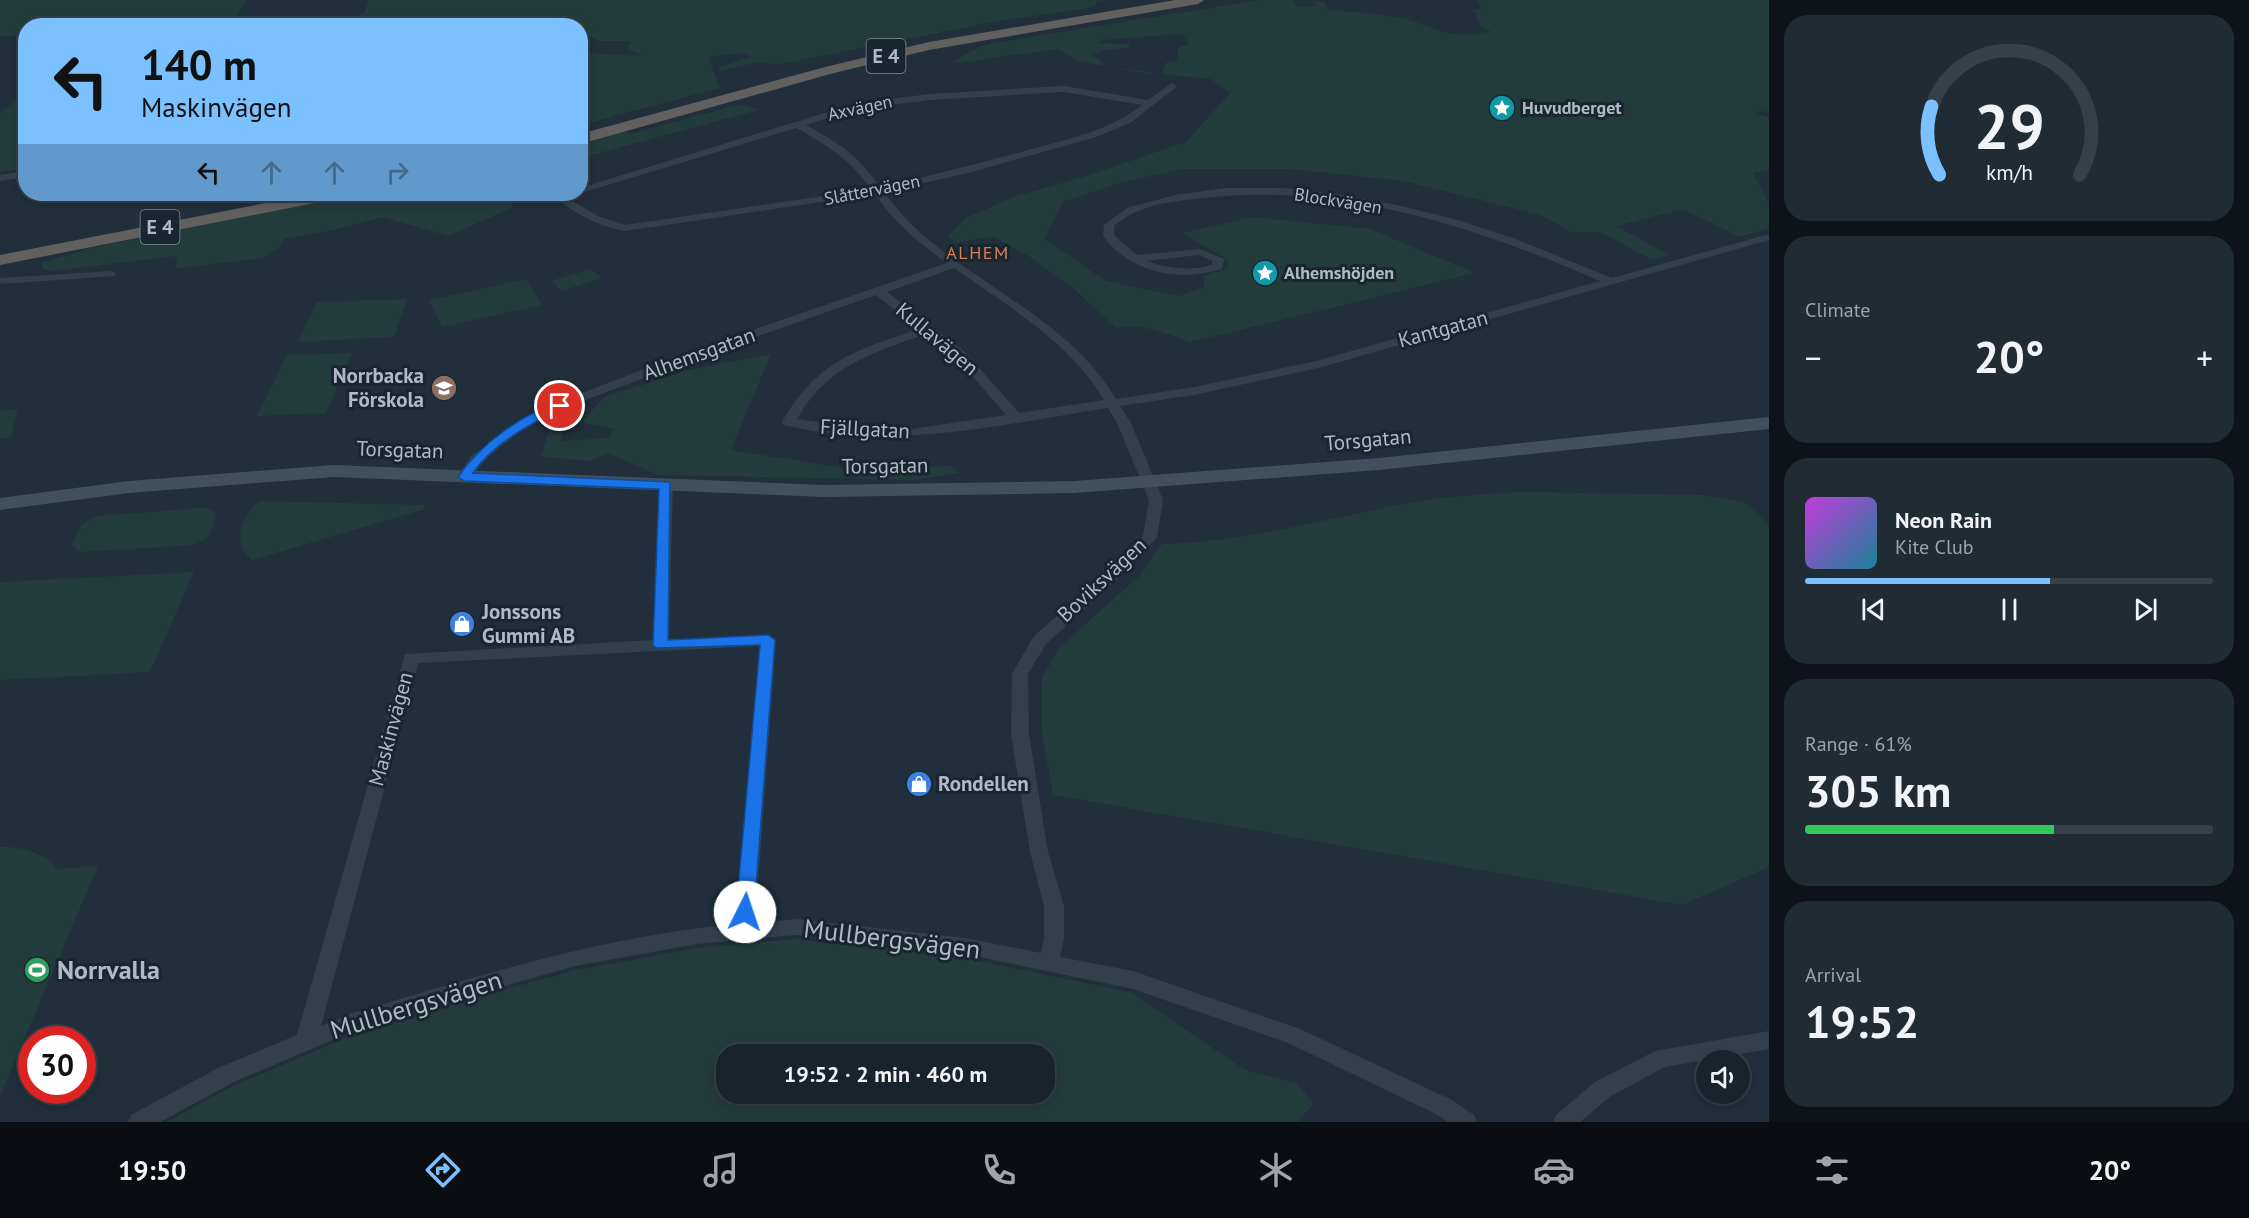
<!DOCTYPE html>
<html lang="en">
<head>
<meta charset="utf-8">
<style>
	:root { --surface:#18232c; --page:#212b34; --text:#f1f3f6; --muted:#9fa4a9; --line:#364048; --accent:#7bc0ff }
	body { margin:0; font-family:"PT Sans",sans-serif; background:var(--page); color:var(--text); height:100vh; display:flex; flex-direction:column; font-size:22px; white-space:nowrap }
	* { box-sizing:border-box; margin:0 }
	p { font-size:20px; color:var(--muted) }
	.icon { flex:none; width:33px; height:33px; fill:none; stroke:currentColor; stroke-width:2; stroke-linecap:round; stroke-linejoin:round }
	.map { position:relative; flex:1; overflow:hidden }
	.details { display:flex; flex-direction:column; gap:15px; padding:15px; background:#0d1318; width:480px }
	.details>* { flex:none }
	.top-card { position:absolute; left:18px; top:18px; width:570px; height:183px; border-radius:24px; box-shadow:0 3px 9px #0003,0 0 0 2px var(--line); background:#7bc0ff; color:#111; overflow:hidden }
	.controls { position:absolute; left:1696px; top:1050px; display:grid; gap:12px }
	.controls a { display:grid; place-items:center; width:54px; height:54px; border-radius:50%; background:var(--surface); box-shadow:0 3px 9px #0003,0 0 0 2px var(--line); font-size:30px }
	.speed { position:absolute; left:18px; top:1026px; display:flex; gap:12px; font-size:30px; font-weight:700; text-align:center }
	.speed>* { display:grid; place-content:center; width:78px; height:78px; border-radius:50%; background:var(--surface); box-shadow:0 3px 9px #0003,0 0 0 2px var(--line); line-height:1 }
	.speed .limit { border:9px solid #d22; background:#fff; color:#111 }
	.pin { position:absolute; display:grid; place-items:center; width:51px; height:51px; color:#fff; margin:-26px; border:3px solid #fff; border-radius:50%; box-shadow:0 2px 6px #0007 }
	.me { position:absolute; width:66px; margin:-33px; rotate:4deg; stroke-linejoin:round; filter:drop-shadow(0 0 4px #0008) }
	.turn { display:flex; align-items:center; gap:21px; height:126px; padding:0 24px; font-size:27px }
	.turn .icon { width:78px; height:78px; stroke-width:2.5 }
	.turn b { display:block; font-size:42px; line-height:51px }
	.lanes { display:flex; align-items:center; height:57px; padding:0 24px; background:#0003; justify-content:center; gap:30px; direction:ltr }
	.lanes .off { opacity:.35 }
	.big { font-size:45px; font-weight:600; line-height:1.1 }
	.details .card { flex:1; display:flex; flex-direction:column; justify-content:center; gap:9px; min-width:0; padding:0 21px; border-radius:24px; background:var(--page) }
	.details .dial { align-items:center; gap:0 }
	.dial svg { height:156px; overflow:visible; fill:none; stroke:var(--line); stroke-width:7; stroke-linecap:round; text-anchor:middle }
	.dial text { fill:var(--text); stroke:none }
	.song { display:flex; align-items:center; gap:18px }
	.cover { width:72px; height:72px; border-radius:9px; background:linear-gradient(135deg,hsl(290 70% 55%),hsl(190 70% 35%)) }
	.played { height:6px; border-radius:3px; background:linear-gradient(90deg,var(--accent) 60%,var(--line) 60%) }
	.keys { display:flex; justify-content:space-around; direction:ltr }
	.heat { display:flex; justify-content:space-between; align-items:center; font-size:33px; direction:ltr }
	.charge { height:9px; border-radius:4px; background:linear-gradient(90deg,#34c759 61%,var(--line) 0) }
	.trip { position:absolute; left:716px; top:1044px; width:339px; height:60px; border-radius:24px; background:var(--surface); box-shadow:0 3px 9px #0003,0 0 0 2px var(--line); font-weight:600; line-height:60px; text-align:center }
	.tab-bar { display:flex; height:96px; justify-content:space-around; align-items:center; background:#0a0e12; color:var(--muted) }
	.tab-bar .icon { width:42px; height:42px }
	.tab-bar .current { color:var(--accent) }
	.tab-bar b { font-size:27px; color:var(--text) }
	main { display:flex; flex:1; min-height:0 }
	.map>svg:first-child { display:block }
	.green { fill:#223c3b; fill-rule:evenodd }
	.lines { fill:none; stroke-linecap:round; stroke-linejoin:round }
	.minor { fill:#33404b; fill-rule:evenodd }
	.secondary { fill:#41505e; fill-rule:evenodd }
	.trunk { fill:#61605e; fill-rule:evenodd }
	.route { fill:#1a73e8; stroke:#114b97; stroke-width:1.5 }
	.labels { text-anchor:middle; stroke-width:6; stroke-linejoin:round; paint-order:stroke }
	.far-street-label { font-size:18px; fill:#aebbc7; stroke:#19252f }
	.far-poi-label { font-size:18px; font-weight:bold; fill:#aebbc7; stroke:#19252f; text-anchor:start }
	.far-neighbourhood-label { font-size:18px; letter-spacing:1.5px; fill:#db7d55; stroke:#19252f }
	.shield { fill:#19252f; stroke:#818e99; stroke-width:1.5 }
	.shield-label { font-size:20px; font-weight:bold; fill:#aebbc7 }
	.street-label { font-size:21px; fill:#aebbc7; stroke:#19252f }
	.poi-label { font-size:21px; font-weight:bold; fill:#aebbc7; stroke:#19252f; text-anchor:start }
	.near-street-label { font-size:26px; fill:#aebbc7; stroke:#19252f }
	.near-poi-label { font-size:26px; font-weight:bold; fill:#aebbc7; stroke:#19252f; text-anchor:start }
</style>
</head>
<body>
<main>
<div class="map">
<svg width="1769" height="1122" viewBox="0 0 1769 1122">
	<rect width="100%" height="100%" fill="#202f3b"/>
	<!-- green -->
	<path class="green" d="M 0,0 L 247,0 L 230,25 L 26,26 L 25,34 L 0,37 Z
		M 368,0 L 1107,0 L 1097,1 L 1095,7 L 998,21 L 775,65 L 759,62 L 720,71 L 719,67 L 751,57 L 745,53 L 708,57 L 720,88 L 581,125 L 581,53 L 644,56 L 627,49 L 630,41 L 599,41 L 581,31 L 580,26 L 364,26 L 343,21 L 365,12 Z
		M 1258,0 L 1293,0 L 1298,7 L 1311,7 L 1317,4 L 1310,1 L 1324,2 L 1328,10 C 1351,12 1374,13 1397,17 C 1436,25 1450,43 1491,31 L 1481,27 L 1474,9 L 1482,9 L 1477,0 L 1769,0 L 1769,112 L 1759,111 L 1756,114 L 1769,117 L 1769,170 L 1753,173 L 1769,203 L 1769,228 L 1740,237 L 1683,209 L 1616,226 L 1670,255 L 1652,260 L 1612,238 L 1598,232 L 1571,232 L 1541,215 L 1403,181 L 1290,169 L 1182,169 L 1120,183 L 1063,202 L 1044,239 L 1106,281 L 1179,296 L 1204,287 L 1204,276 L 1228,268 L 1229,261 L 1182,233 L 1254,217 L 1370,229 L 1475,273 L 1190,342 C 1165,333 1143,323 1116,328 L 1073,288 L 1030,257 L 992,236 L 955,243 L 948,235 L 968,217 L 1016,196 L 1083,177 L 1186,142 L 1230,93 L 1211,79 L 1162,74 L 1165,63 L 1177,61 L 1178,48 L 1189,44 L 1182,34 L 1102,40 L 1098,43 L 1131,44 L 1128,48 L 1106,50 L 1092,54 L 1106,66 L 1148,72 L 1154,75 L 1078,61 L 1058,49 L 958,63 L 953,61 L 981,46 L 1018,39 Z
		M 25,93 L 25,168 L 0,172 L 0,113 Z
		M 742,104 L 758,110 L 581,158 L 581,141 L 623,131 L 629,134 Z
		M 181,194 L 264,194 C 235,199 208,201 179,198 Z
		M 349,194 L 506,194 L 514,207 L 448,236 L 383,217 L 329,231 L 285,238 L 280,246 L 264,258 L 175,269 L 177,256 L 52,271 L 43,269 L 42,263 L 87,249 Z
		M 591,269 L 602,278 L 562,291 L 551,281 Z
		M 526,279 L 542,305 L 442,327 L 429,300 Z
		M 407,299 L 394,337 L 298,342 L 317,302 Z
		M 352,353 L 326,413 L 257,416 L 287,355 Z
		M 771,354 L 731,450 L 875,473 L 950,465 L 959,473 L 912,480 L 658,475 L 608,453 L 591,461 L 541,457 L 553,418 L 562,423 L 562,441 L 609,438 L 614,429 L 582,422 L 604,397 L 689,370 Z
		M 18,409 L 11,437 L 0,439 L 0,411 Z
		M 1525,492 L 1704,495 L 1746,503 L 1769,526 L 1769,867 L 1682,905 L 1053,795 L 1042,734 L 1042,678 L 1059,648 L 1139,576 L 1162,544 C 1249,542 1330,517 1415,502 C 1452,496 1488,493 1525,492 Z
		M 259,501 L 424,505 L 425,509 L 252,560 C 231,543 241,517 259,501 Z
		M 202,508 L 213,510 L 216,515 L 210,535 L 195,545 L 82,552 L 77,551 L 72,545 L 82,524 L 96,516 Z
		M 194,572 L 150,672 L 0,680 L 0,582 Z
		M 0,847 C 19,846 45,852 57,869 L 98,866 L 0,1096 Z
		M 795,939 L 963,958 L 1130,992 L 1245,1070 L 1296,1083 L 1314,1104 L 1297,1122 L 167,1122 L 231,1087 L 355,1034 L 475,998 L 576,970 L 698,948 ZM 726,1054 L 1044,1054 L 1044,1094 L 726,1094 Z"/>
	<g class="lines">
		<!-- minor -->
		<path class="minor" d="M 1172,83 L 1177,86 L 1175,88 L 1130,123 L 1093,138 L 968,173 L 884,192 C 945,278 1060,305 1116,399 L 1194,387 L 1316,361 L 1600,281 C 1474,226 1334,180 1195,199 C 1166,202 1137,206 1114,226 L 1114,235 L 1137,255 L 1200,249 L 1224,259 L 1222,269 C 1178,282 1132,274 1103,236 L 1104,225 L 1127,208 L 1175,195 L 1227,188 L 1282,188 L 1339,194 L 1397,205 L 1458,220 L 1513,238 L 1612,278 L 1769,234 L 1769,240 L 1322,367 L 1194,395 L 1120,406 L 1131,423 L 1163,500 L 1157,537 L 1126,571 L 1046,644 L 1028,674 L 1029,734 L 1048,852 L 1064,906 L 1064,938 L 1060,957 L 1133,971 L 1300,1029 L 1452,1100 L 1474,1115 L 1477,1122 L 1448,1122 L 1436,1114 L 1286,1042 L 1133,989 L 965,954 L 796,935 L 697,944 L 575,966 L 473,995 L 356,1030 L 234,1082 L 160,1122 L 128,1122 L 131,1115 L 218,1068 L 297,1035 L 405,654 L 653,640 L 659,485 L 666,481 L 673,485 L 669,640 L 768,635 L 776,640 L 755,923 L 796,919 L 965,938 L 1041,953 L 1044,938 L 1044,906 L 1030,852 L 1011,734 L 1012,674 L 1034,636 L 1116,565 L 1143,536 L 1149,500 L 1117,423 L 1108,408 C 1002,424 892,452 784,425 L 782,422 C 817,361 856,350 919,329 L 876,295 C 801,321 726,347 652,375 C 588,400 510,421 469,480 L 459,480 L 457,477 L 471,456 L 540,409 L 689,352 L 947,263 C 919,243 894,223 875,194 L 625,231 C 601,227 582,217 562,203 L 561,194 L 580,194 L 580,188 L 857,103 L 930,94 L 1064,86 L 1148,100 ZM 1064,92 L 1142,105 C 1109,131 1068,139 1028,150 C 979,164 929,176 880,187 C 857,154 840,144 806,125 L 858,109 L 930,100 ZM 796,128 C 828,146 849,158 871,189 L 625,225 L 598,216 L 571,200 L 578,194 ZM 1199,255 L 1212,261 L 1212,265 C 1190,271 1169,269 1147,261 ZM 954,268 C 1009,307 1070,342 1104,400 L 1019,413 L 965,352 L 887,292 ZM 926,334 L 957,358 L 1006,415 L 911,429 L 860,428 L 797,419 C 827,366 872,353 926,334 ZM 760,646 L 736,924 C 604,936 478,976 352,1013 L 321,1026 L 418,663 Z
			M 26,171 L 26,177 L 0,181 L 0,175 Z
			M 111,271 L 115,272 L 115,276 L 0,284 L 0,278 Z
			M 1769,1031 L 1769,1049 L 1665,1067 L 1611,1096 L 1580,1122 L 1553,1122 L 1556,1115 L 1595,1082 L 1655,1051 Z"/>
		<!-- secondary -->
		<path class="secondary" d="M 1769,417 L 1769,429 L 1379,470 L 1074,493 L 825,497 L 334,477 L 129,493 L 0,510 L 0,498 L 129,481 L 334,465 L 825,485 L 1074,481 L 1379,458 Z"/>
		<!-- trunk -->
		<path class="trunk" d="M 1175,0 L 1204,0 L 1198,4 L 929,50 L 834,73 L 580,144 L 580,134 L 825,67 L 929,42 Z
			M 312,194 L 343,194 L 335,199 L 0,265 L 0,255 Z"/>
	</g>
	<!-- route -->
	<path class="route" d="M 560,403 L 564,404 L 564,409 C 532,421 492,445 473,473 L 670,482 L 668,640 L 768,635 L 775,640 L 754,912 L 751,918 L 739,918 L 736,912 L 760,645 L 656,648 L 653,645 L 659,489 L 464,481 L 458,477 C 479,446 523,412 560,403 Z"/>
	<!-- icons -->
	<defs>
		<g id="sight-disc" transform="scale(1.35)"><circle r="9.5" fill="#0f9aa8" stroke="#19252f"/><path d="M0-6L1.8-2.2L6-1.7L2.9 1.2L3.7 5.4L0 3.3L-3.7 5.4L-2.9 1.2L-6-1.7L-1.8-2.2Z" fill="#fff"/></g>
		<g id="school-disc" transform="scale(1.35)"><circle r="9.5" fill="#8d6e63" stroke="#19252f"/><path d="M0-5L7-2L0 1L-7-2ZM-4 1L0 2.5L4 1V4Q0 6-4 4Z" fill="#fff"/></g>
		<g id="shop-disc" transform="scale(1.35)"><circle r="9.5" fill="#3f7fe0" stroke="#19252f"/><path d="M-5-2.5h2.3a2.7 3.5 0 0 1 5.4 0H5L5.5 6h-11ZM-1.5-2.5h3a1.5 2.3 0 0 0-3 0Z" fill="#fff"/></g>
		<g id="stadium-disc" transform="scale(1.35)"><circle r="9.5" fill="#2e9e5b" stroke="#19252f"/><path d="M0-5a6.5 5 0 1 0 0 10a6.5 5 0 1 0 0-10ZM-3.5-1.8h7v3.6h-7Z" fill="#fff"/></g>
	</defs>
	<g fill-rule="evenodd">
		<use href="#sight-disc" x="1502" y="108"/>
		<use href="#sight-disc" x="1265" y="273"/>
		<use href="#school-disc" x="444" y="388"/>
		<use href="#shop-disc" x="462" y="624"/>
		<use href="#shop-disc" x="919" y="784"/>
		<use href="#stadium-disc" x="37" y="970"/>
	</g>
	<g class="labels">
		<!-- far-street labels -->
		<g class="far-street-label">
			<text transform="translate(860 108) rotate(-12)" y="6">Axvägen</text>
			<text transform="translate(872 190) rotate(-11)" y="6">Slåttervägen</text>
			<text transform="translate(1338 201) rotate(9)" y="6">Blockvägen</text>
		</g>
		<!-- far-poi labels -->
		<g class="far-poi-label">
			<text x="1522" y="114">Huvudberget</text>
			<text x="1284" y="279">Alhemshöjden</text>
		</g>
		<!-- far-neighbourhood labels -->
		<g class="far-neighbourhood-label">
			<text x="978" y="259">ALHEM</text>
		</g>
		<!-- shield labels -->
		<g class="shield">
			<rect x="866.5" y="39" width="39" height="34" rx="4.5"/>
			<rect x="140.5" y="210" width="39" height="34" rx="4.5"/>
		</g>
		<g class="shield-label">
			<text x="886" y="63">E 4</text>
			<text x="160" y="234">E 4</text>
		</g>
		<!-- street labels -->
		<g class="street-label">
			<text transform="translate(1443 329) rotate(-15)" y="7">Kantgatan</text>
			<text transform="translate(937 339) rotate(40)" y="7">Kullavägen</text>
			<text transform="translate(699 354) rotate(-20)" y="7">Alhemsgatan</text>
			<text transform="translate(865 429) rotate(3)" y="7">Fjällgatan</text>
			<text transform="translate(1368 440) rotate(-5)" y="7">Torsgatan</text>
			<text transform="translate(400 450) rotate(2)" y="7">Torsgatan</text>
			<text transform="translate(885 466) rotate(-1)" y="7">Torsgatan</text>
			<text transform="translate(1102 580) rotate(-43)" y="7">Boviksvägen</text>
			<text transform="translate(391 729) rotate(-75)" y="7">Maskinvägen</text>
		</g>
		<!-- poi labels -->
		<g class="poi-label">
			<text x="424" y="383" text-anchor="end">Norrbacka<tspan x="424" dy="24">Förskola</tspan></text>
			<text x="482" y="619">Jonssons<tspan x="482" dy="24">Gummi AB</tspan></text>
			<text x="938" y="791">Rondellen</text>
		</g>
		<!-- near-street labels -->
		<g class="near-street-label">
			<text transform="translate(892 939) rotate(7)" y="9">Mullbergsvägen</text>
			<text transform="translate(416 1005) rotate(-17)" y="9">Mullbergsvägen</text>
		</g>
		<!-- near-poi labels -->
		<g class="near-poi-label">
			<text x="57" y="979">Norrvalla</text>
		</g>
	</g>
</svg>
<div class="controls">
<a><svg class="icon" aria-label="sound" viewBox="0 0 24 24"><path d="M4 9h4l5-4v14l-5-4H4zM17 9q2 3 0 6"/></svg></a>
</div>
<div class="speed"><div class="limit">30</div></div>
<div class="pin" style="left:560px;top:406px;background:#d93025"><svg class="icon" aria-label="arrive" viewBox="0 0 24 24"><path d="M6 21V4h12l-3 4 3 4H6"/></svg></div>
<svg class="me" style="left:745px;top:912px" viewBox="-20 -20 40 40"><circle r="19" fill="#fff"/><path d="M0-13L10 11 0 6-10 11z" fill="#1a73e8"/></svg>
<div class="trip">19:52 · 2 min · 460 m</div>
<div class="top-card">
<div class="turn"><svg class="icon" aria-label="left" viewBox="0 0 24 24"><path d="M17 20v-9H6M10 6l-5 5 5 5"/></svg><div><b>140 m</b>Maskinvägen</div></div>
<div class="lanes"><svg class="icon" aria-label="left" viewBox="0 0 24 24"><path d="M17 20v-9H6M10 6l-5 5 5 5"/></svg><svg class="icon off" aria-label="ahead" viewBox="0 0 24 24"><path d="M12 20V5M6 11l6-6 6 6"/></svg><svg class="icon off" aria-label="ahead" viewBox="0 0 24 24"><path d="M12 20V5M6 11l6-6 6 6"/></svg><svg class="icon off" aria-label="right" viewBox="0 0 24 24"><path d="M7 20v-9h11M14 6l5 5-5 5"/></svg></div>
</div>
</div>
<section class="details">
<div class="card dial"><svg viewBox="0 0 100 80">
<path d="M14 69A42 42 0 1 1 86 69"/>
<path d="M14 69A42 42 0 0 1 10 34" stroke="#7bc0ff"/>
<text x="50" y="56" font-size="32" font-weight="700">29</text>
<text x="50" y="72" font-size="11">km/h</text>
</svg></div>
<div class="card"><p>Climate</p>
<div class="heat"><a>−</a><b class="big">20°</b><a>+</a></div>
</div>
<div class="card">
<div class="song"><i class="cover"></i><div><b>Neon Rain</b><p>Kite Club</p></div></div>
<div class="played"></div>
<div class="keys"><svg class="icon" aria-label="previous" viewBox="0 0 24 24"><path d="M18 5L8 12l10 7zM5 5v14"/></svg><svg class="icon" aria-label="pause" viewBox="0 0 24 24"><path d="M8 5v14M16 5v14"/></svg><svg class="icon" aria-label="next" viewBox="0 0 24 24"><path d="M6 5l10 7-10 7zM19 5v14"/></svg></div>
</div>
<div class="card"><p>Range · 61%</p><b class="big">305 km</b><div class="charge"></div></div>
<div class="card"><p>Arrival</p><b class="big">19:52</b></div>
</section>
</main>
<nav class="tab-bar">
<b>19:50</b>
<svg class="icon current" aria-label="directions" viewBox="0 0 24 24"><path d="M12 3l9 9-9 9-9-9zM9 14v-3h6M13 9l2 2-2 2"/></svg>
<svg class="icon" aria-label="music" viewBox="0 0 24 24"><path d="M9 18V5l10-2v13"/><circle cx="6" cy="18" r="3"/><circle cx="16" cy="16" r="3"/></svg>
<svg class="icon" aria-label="phone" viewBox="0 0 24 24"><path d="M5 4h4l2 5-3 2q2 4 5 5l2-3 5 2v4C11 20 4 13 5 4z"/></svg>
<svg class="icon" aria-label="climate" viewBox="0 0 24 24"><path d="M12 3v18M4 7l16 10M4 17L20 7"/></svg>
<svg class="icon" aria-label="car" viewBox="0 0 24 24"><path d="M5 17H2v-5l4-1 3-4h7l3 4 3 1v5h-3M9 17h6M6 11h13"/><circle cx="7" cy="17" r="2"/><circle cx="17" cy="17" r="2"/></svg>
<svg class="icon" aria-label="filters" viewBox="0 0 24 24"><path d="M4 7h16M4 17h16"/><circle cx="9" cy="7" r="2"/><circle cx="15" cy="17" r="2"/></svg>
<b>20°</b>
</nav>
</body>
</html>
